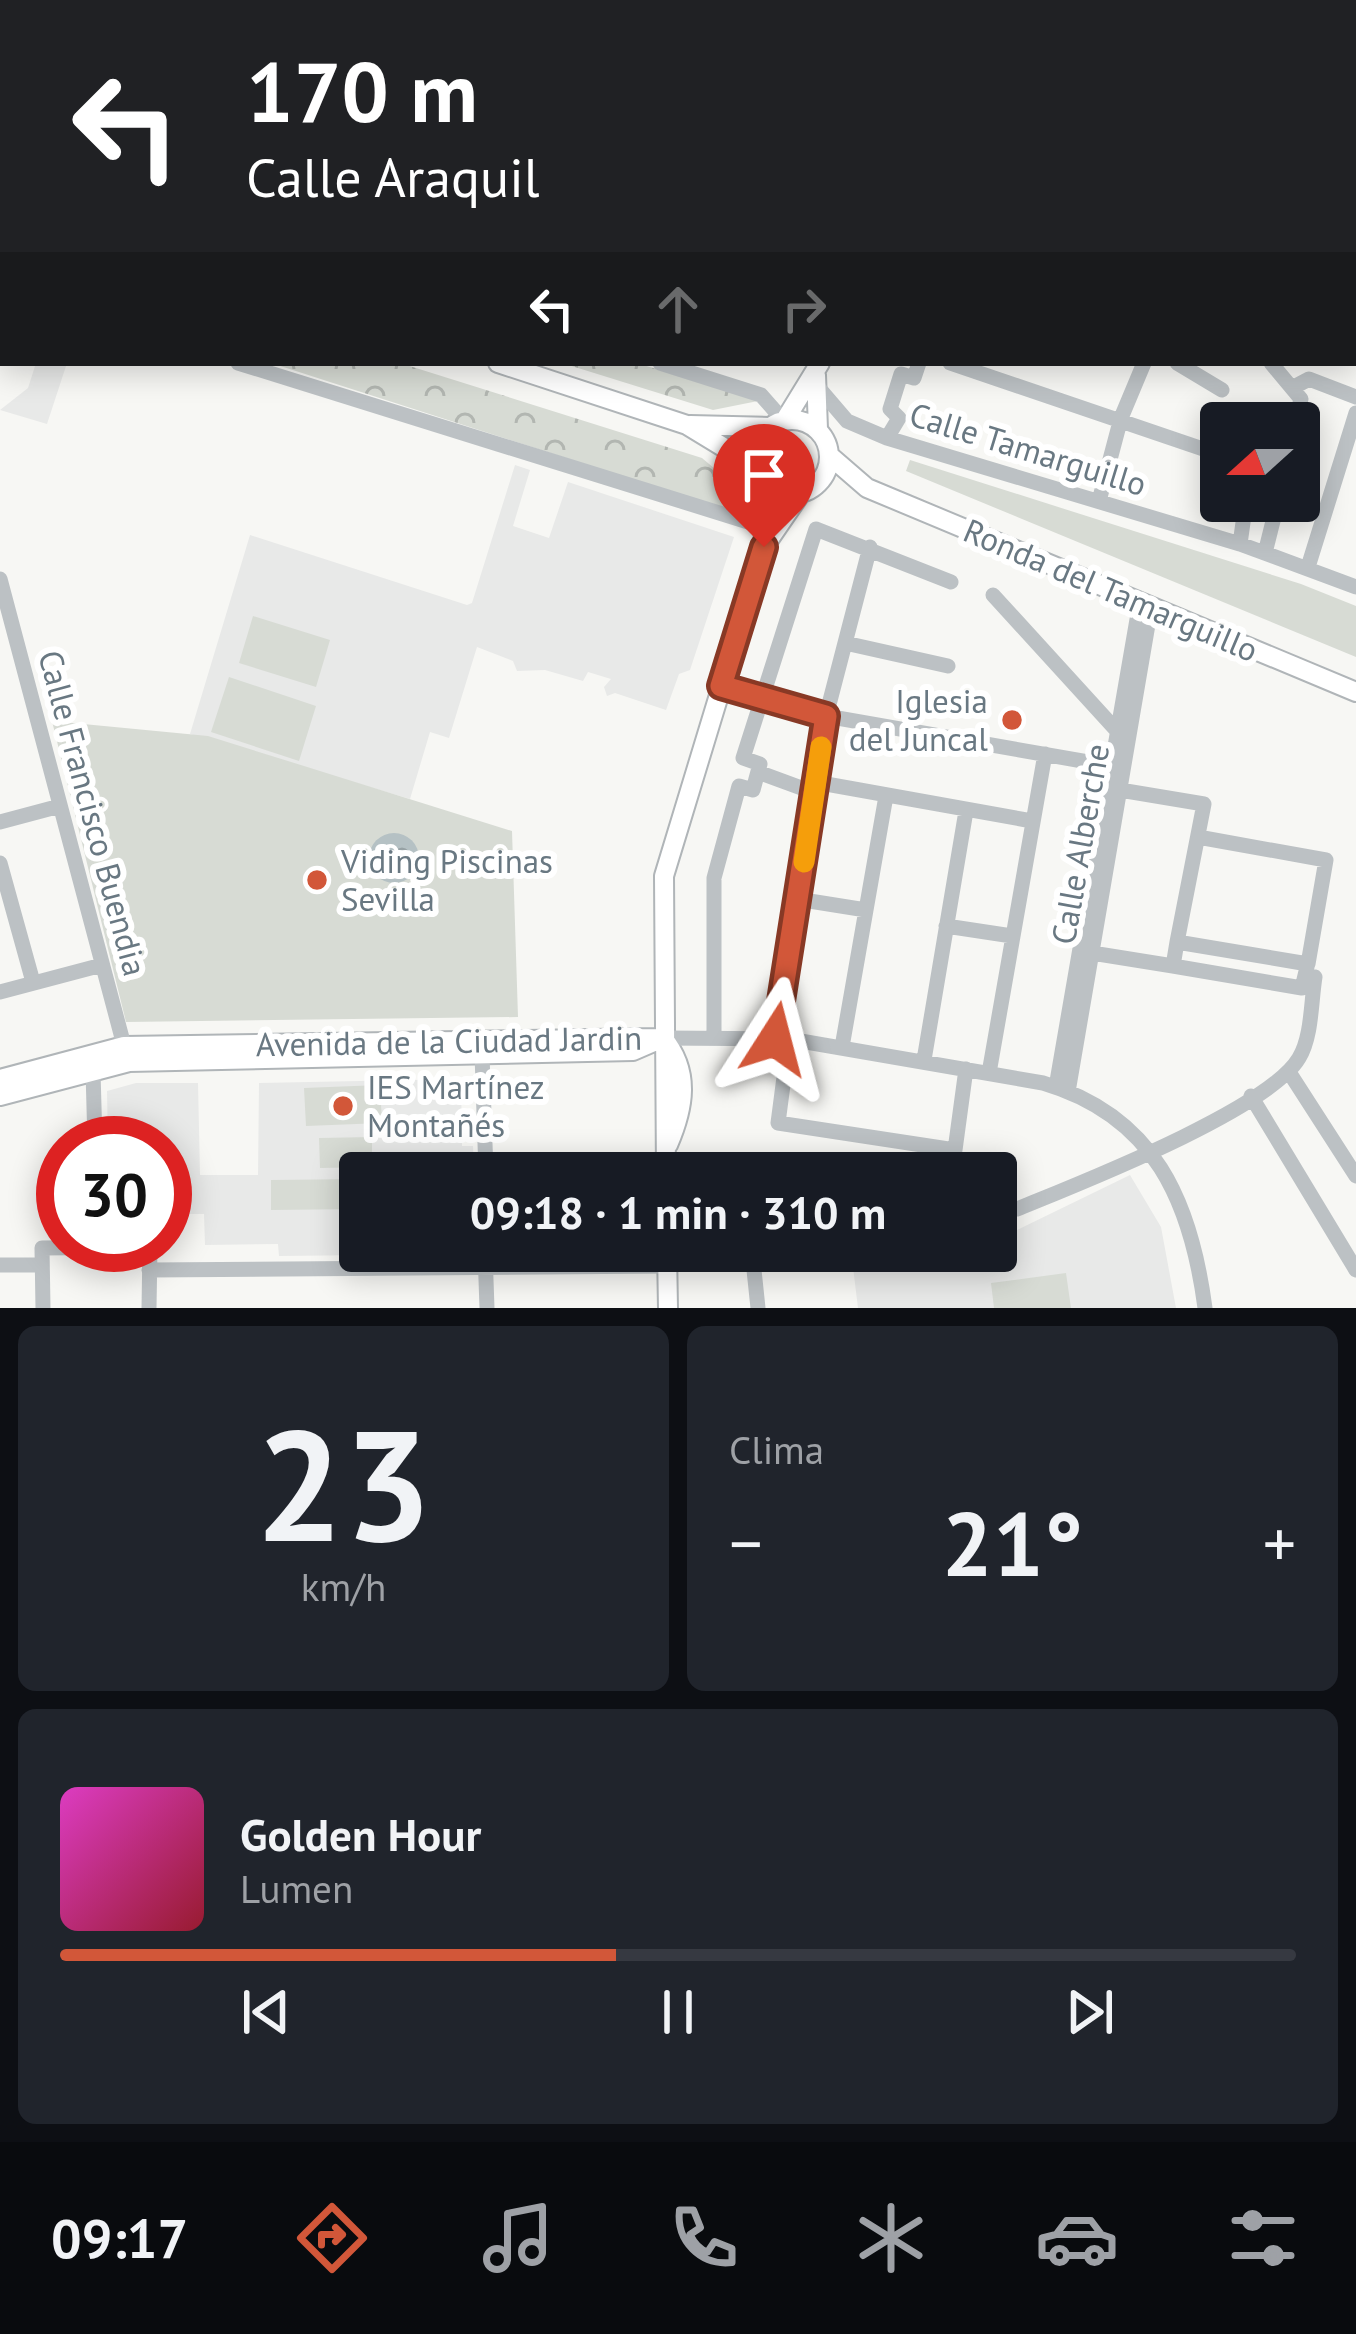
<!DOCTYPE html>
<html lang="es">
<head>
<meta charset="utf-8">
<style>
	:root { --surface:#171b24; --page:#20242c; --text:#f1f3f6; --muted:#9ea1a6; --line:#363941; --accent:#d25739 }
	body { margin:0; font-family:"PT Sans",sans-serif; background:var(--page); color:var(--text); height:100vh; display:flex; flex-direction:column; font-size:45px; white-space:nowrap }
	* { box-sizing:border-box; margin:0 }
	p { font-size:39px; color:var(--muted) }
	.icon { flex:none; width:66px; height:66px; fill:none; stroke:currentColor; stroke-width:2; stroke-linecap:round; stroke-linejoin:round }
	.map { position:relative; height:1308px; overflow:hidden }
	.details { display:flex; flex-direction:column; gap:18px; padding:18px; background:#0d0f14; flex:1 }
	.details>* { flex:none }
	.top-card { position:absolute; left:0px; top:0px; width:1356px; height:366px; box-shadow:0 6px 30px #0003; background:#202124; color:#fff; overflow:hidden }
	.needle { width:78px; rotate:249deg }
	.controls { position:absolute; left:1200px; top:402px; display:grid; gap:24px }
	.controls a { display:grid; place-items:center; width:120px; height:120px; border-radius:12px; background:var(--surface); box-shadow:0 6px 30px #0003; font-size:60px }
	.speed { position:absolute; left:36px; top:1116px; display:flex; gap:24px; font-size:60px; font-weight:700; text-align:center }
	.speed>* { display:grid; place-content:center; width:156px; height:156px; border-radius:50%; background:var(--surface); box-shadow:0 6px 30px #0003; line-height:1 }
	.speed .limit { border:18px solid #d22; background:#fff; color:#111 }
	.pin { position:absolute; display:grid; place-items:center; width:102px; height:102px; color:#fff; margin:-123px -51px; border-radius:50% 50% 50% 0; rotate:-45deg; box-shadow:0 0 12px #0007 }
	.pin .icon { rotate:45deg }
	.me { position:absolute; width:132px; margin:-66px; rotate:9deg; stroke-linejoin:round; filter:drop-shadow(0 0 9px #0008) }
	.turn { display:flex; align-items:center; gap:42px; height:252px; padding:0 48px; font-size:54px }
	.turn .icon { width:156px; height:156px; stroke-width:2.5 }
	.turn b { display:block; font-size:84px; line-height:102px }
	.lanes { display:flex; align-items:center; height:114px; padding:0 48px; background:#0003; justify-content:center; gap:60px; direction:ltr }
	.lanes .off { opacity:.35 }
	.big { font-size:90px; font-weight:800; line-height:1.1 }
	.details .widget { flex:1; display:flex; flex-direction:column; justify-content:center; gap:18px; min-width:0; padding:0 42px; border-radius:18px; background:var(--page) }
	.details .dial { align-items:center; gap:0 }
	.dial b { font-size:156px; line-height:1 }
	.song { display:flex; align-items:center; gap:36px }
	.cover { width:144px; height:144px; border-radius:18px; background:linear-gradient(135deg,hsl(310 70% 55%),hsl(350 70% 35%)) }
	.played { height:12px; border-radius:6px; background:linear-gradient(90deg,var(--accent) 45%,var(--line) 45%) }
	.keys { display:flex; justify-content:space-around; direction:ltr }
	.heat { display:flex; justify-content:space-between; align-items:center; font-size:66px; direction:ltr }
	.details .tiles { flex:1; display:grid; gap:18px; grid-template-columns:1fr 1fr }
	.widget:last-child { grid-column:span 2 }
	.trip { position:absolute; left:339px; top:1152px; width:678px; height:120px; border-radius:12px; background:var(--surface); box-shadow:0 6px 30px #0003; font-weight:800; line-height:120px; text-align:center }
	.dock { display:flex; height:192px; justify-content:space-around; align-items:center; background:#090b0e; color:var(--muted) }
	.dock .icon { width:84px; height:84px }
	.dock .selected { color:var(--accent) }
	.dock b { font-size:54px; color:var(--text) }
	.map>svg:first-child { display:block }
	.built { fill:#e8e9e8 }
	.grass { fill:#d7dbd4 }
	.park { fill:url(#park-crowns) }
	.water { fill:url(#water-ripples) }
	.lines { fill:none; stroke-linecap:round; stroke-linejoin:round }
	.major-casing { stroke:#b0b5b8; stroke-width:22 }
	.minor { stroke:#bcc1c4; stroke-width:15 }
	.major { stroke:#fff; stroke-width:18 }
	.route-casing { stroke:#883925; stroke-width:30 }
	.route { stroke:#d25739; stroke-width:21 }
	.slow { stroke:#f59e0b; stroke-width:21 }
	.poi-dot { fill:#d25739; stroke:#fff; stroke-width:4.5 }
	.labels { text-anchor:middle; stroke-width:12; stroke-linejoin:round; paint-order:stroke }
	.street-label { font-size:33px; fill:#697882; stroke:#fff }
	.poi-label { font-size:33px; fill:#697882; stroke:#fff; text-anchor:start }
</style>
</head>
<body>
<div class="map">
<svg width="1356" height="1308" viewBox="0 0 1356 1308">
	<defs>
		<pattern id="park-crowns" width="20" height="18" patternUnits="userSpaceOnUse" patternTransform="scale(3)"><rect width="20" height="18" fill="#d7dbd4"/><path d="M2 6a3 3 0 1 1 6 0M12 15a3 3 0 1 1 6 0" fill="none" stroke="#b2b6b1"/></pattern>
		<pattern id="water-ripples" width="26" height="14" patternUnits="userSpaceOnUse" patternTransform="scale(3)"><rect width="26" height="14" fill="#b5c1c4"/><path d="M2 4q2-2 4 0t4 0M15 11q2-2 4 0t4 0" fill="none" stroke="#97a2a5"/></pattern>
	</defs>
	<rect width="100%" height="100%" fill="#f7f7f4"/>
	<!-- built -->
	<path class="built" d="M 36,363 L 67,363 L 47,424 L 0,410 L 28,388 Z
		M 515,465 L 530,470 L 513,526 L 549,538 L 568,482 L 734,537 L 690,670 L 679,674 L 666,710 L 615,693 L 607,696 L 604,687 L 611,679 L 588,672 L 583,681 L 545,670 L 517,671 L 513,661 L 477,647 L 449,738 L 430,732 L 410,799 L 190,734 L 250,535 L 467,605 L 472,603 Z
		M 461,1079 L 462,1146 L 473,1146 L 474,1173 L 360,1173 L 360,1251 L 468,1251 L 460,1254 L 279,1256 L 278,1244 L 205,1245 L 204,1214 L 165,1214 L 165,1143 L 108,1143 L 107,1091 L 136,1083 L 198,1083 L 200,1175 L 258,1175 L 259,1083 Z
		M 1130,1175 L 1161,1227 L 1176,1308 L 858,1308 L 851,1251 L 996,1251 L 996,1228 L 1017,1230 Z"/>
	<!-- grass -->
	<path class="grass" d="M 971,0 L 1356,0 L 1356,251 L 1353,3 Z
		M 910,460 L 1301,584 L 1356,606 L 1356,657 L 906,471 Z
		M 253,616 L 330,640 L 316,687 L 239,663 Z
		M 229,677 L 316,706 L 299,761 L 211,732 Z
		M 52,721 L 208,736 L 512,831 L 518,1017 L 126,1022 Z
		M 380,1085 L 382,1123 L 306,1126 L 304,1088 Z
		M 372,1137 L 372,1167 L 320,1168 L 319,1138 Z
		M 360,1179 L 360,1209 L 271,1210 L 271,1180 Z
		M 1066,1273 L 1071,1308 L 994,1308 L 991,1283 Z"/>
	<!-- park -->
	<path class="park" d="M 271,363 L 400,363 L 702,458 L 741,491 L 746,516 Z
		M 562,363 L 637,363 L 758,401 L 713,410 Z"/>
	<!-- water -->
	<path class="water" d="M369 858a25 25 0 1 1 50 0a25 25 0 1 1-50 0Z"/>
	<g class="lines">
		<!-- major casing -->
		<g class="major-casing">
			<path id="major" d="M 937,3 L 938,0
				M 0,211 L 3,212
				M 498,363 L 687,425 L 756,467
				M 816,375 L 818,429
				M755 457a37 37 0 1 1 74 0a37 37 0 1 1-74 0Z
				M 785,420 L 820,363
				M 690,425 L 769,427
				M 830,456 L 867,488 L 1356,692
				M 762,479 L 764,547
				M 663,1038 C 691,1072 684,1108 668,1145
				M 0,1079 L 124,1046 L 657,1038
				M 0,1096 L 129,1062 L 633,1051 L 663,1038
				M 666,1173 L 664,876 L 764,547 L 801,493
				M 667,1251 L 668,1308"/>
		</g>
		<!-- minor -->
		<path class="minor" d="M 123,0 L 132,3
			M 488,0 L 498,3
			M 849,0 L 859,3
			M 292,3 L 293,0
			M 395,3 L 396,0
			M 659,3 L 660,0
			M 0,50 L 3,51
			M 0,155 L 3,156
			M 1353,269 L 1356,270
			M 0,287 L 3,288
			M 238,363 L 761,526
			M 660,363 L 761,395 L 783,420
			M 950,363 L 1203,449
			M 1177,363 L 1222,390
			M 1271,363 L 1301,399 L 1295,423
			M 817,386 L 847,421 L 887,438 L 1240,544 L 1356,587
			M 1292,388 L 1309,379 L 1356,397
			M 887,438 L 899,418 L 890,409 L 901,374 L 914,378 L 919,363
			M 1099,501 L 1121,418 L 1144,363
			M 1240,544 L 1246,501
			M 1265,553 L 1278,501
			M 1308,567 L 1356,413
			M 0,579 L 126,1053
			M 993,595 L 1118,732
			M 845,643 L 948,666
			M 721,686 L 826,716 L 1111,766
			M 758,772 L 815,793
			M 815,782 L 1032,821
			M 1108,788 L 1204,804 L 1177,942 L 1308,964 L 1326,860 L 1198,837
			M 0,822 L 60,806
			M 0,863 L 33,982
			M 797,899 L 866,910
			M 946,926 L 1012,936
			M 1092,953 L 1173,966 L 1177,942
			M 1173,966 L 1302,988 L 1307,967
			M 0,992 L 102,965
			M 663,1038 L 789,1039 L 1043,1083 C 1155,1116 1191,1202 1205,1308
			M 714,1038 L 714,878 L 739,786 L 753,790 L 760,764 L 743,758 L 816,529 L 951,582
			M 775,1039 L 826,716 L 870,547
			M 789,1039 L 778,1123 L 955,1150 L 966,1069
			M 842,1047 L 886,796
			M 482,1054 L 486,1173
			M 924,1060 L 966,811
			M 93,1071 L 95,1143
			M 1289,1072 L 1356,1176
			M 989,1073 L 1045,754
			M 1056,1087 L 1140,602
			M 1068,1092 L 1151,607
			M 1251,1096 L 1356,1270
			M 486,1167 L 632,1164
			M 996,1208 L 1017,1209 C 1078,1184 1268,1110 1299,1058 C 1312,1037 1311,1001 1315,977
			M 485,1251 L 487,1308
			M 752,1251 L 758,1308
			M 0,1265 L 42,1265
			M 149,1270 L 667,1266
			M 43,1308 L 42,1248 L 150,1247 L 149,1308"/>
		<!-- major -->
		<use href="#major" class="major"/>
	</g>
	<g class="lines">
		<!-- route casing -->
		<g class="route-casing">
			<path id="route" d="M 764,547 L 721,686 L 826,716 L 775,1039"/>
		</g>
		<!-- route -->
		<use href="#route" class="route"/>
		<!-- slow -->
		<path class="slow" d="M 804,862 L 821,747"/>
	</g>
	<!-- markers -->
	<g class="poi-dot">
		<circle cx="1012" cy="720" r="12"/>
		<circle cx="317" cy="880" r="12"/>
		<circle cx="343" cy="1106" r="12"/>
	</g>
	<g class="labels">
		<!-- street labels -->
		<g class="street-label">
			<text transform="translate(1028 449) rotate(17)" y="12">Calle Tamarguillo</text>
			<text transform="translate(1111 590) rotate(23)" y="12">Ronda del Tamarguillo</text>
			<text transform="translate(93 813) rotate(75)" y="12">Calle Francisco Buendia</text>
			<text transform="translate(1080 844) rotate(-80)" y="12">Calle Alberche</text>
			<text transform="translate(449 1041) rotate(-1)" y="12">Avenida de la Ciudad Jardin</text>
		</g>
		<!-- poi labels -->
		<g class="poi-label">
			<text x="988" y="713" text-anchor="end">Iglesia<tspan x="988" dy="38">del Juncal</tspan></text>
			<text x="341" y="873">Viding Piscinas<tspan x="341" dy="38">Sevilla</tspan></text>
			<text x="367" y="1099">IES Martínez<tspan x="367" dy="38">Montañés</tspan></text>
		</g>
	</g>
</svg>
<div class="controls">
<a><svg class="needle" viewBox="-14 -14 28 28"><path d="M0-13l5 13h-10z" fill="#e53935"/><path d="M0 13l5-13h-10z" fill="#9ea1a6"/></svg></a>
</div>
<div class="speed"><div class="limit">30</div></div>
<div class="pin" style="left:764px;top:547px;background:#d93025"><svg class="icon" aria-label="arrive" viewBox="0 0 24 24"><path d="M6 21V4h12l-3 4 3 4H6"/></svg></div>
<svg class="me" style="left:775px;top:1039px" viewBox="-20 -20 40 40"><path d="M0-17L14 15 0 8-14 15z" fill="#d25739" stroke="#fff" stroke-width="4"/></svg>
<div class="trip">09:18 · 1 min · 310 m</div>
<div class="top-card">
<div class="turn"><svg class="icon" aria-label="left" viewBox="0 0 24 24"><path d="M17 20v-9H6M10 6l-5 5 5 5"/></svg><div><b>170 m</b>Calle Araquil</div></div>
<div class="lanes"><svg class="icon" aria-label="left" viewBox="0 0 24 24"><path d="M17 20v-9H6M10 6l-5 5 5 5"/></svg><svg class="icon off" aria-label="ahead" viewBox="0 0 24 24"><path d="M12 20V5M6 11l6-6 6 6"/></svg><svg class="icon off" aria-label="right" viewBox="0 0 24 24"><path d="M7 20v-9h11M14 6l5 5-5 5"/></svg></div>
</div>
</div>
<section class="details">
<div class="tiles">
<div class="widget dial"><b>23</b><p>km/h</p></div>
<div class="widget"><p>Clima</p>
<div class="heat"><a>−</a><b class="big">21°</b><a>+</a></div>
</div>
<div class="widget">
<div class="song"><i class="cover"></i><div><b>Golden Hour</b><p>Lumen</p></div></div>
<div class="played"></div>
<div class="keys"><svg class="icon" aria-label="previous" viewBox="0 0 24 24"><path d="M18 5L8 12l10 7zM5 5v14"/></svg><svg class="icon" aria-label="pause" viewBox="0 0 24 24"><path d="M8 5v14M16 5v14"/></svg><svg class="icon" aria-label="next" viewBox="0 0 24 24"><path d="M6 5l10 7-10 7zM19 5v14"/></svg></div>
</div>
</div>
</section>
<nav class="dock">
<b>09:17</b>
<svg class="icon selected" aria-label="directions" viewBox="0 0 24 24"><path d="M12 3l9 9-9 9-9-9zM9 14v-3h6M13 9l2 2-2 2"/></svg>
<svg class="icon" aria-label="music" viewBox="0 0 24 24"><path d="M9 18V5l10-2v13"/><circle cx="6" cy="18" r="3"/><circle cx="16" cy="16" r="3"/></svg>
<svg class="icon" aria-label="phone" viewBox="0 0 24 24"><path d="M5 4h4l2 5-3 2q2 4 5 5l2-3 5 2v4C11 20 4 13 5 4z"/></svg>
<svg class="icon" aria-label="climate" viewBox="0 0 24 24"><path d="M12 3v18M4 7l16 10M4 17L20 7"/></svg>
<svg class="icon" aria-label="car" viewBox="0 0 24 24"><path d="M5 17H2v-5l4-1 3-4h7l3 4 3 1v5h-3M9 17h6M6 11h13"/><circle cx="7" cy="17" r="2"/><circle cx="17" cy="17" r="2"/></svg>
<svg class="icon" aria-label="filters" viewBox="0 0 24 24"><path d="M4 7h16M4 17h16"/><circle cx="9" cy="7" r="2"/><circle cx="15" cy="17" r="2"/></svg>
</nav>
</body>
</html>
